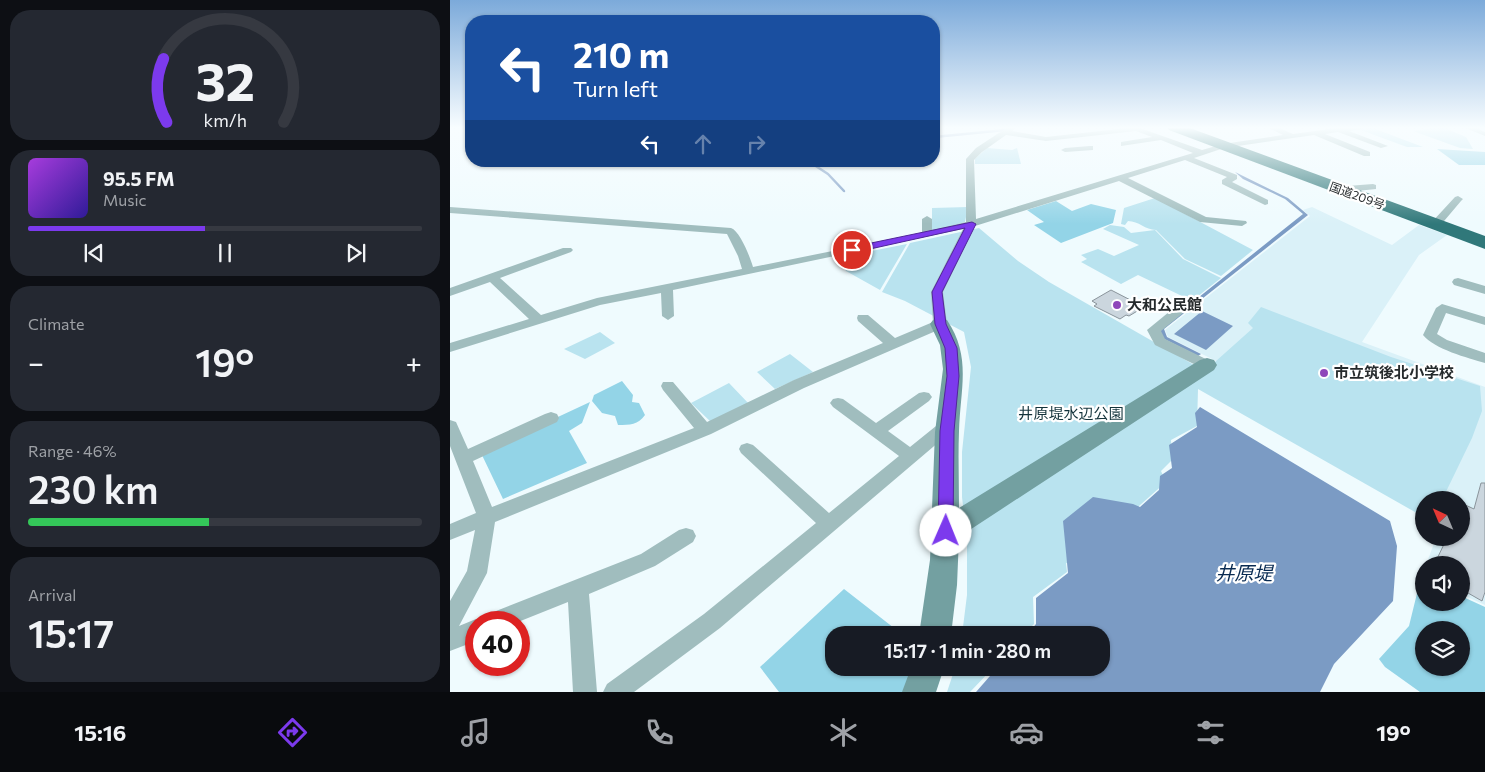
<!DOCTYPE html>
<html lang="en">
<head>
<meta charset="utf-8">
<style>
	:root { --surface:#171b24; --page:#242831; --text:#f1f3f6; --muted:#9ea1a6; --line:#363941; --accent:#7c3aed }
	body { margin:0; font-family:Commissioner,"Noto Sans JP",sans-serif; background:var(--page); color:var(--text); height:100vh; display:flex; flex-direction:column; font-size:19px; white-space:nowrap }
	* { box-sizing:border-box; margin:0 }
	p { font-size:16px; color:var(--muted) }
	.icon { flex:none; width:28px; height:28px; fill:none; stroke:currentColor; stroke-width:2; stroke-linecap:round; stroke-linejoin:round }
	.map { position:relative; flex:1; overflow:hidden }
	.drawer { display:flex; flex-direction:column; gap:10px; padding:10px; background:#0d0f14; width:450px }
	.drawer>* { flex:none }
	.hud { position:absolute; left:15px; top:15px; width:475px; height:152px; border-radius:20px; box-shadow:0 1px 4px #0004; background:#1a4fa0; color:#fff; overflow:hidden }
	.needle { width:32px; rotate:316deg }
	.buttons { position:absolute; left:965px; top:491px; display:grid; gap:10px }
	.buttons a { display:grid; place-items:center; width:55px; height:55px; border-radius:50%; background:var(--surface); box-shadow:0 1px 4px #0004; font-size:25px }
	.speed { position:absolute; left:15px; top:611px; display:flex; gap:10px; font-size:25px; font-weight:700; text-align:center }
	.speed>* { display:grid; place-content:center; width:65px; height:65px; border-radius:50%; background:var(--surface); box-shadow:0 1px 4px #0004; line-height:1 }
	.speed .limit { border:8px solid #d22; background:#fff; color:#111 }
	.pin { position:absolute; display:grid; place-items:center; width:42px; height:42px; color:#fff; margin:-21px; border:2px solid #fff; border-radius:50%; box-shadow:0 1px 5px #0007 }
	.me { position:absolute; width:55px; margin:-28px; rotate:1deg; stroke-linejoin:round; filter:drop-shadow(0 0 4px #0008) }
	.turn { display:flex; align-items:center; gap:18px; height:105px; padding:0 25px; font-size:22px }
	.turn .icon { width:65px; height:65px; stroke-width:2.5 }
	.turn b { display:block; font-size:35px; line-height:42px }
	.lanes { display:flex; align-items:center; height:48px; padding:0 25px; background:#0003; justify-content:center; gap:25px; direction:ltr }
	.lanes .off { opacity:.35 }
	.big { font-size:38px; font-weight:600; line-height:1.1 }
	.drawer .tile { flex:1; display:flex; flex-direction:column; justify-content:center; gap:8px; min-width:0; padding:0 18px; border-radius:20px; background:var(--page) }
	.drawer .dial { align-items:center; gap:0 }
	.dial svg { height:130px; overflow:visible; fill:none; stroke:var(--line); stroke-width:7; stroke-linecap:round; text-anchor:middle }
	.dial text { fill:var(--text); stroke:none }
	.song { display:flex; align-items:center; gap:15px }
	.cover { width:60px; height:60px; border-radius:8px; background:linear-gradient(135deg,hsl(280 70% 55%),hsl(250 70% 35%)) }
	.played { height:5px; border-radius:2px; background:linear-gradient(90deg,var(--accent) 45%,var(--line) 45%) }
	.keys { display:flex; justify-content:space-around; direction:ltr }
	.heat { display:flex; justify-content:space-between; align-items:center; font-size:28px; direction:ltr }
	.charge { height:8px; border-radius:4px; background:linear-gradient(90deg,#34c759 46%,var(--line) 0) }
	.trip { position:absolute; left:375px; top:626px; width:285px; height:50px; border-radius:20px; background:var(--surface); box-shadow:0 1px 4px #0004; font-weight:600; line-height:50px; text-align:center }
	.dock { display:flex; height:80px; justify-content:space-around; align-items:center; background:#090b0e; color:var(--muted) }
	.dock .icon { width:35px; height:35px }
	.dock .current { color:var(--accent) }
	.dock b { font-size:22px; color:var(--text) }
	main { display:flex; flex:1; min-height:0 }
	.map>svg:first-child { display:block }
	.built { fill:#daf1f8 }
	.green { fill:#b9e3ef }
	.forest { fill:#93d4e7; fill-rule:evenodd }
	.water { fill:#7b9bc4 }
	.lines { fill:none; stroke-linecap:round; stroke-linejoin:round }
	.stream { stroke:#7b9bc4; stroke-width:2.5 }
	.building { fill:#cbd6de; stroke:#8a949b }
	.street { fill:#a0bdbe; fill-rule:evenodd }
	.secondary { fill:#73a0a1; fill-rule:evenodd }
	.highway { fill:#30787a; fill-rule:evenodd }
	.route { fill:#7c3aed; stroke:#51269a }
	.poi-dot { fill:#8f47ba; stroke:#fff; stroke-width:2 }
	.labels { text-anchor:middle; stroke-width:4.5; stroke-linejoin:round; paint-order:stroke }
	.far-street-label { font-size:12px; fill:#252a2c; stroke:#fff }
	.poi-label { font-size:15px; font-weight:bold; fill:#252a2c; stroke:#fff; text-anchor:start }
	.park-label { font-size:15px; fill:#13333b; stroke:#fff }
	.near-water-label { font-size:19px; font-style:italic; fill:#092b52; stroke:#fff }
</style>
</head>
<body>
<main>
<section class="drawer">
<div class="tile dial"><svg viewBox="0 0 100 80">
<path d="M14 69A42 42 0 1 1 86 69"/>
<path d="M14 69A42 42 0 0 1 12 30" stroke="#7c3aed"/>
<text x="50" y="56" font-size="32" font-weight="700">32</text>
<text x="50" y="72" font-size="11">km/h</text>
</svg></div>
<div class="tile">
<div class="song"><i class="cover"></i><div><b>95.5 FM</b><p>Music</p></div></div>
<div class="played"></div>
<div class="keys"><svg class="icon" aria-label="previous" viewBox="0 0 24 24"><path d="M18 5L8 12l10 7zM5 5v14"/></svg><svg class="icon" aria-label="pause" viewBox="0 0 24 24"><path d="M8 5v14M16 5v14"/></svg><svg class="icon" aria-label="next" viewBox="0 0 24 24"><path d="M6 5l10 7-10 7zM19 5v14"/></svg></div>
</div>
<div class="tile"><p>Climate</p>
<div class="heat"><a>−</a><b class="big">19°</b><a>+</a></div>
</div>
<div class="tile"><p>Range · 46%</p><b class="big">230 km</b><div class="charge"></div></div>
<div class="tile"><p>Arrival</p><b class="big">15:17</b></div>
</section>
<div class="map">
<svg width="1035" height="692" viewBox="0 0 1035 692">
	<rect width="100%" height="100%" fill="#effbfe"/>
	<!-- built -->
	<path class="built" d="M 862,207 L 942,245 L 969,225 L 997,235 L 969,255 L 912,342 L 1035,387 L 1035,605 L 1011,594 L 1011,565 L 976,565 L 986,538 L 1011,538 L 1011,500 L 974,500 L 972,516 L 766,361 L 718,337 L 715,330 L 860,216 L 853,210 Z"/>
	<!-- green -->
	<path class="green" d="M 920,127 L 973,147 L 957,147 L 908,129 Z
		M 992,127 L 1016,137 L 1023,149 L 1010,148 L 963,131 Z
		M 537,148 L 562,150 L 567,148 L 571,164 L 525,164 L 525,159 Z
		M 705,198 L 803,250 L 771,276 L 735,259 L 706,230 C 695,230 689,221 678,221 L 675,225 L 671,224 L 674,208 Z
		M 518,207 L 515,222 L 482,231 L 482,208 Z
		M 660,225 L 674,227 L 681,233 L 705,230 L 733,259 L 771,278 L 747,297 L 732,296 L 688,275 L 671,284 L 631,262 L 637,259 L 631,255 L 648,249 L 664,256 L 689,245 L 653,229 Z
		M 529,228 L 568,261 L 599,282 L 746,366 L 747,378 L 803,328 L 798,323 L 811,307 L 941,357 L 1030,386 L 1032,411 L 1022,438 L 992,500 L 974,500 L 972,516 L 748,389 L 747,426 L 721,440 L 722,460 L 711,471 L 716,482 L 689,506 L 690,535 L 649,568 L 616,563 L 617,572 L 583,597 L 584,624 L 573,635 L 512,635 L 517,595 L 517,541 L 512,497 L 512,452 L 521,367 L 514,332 L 455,301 L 432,292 L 460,243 Z
		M 457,244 L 430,290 L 396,271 L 391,257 Z
		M 150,332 L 165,343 L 135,359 L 114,349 Z
		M 340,354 L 363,372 L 325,389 L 307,372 Z
		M 279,383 L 300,405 L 261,422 L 241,403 Z
		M 505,668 L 543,668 L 520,692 L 497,692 Z"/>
	<!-- forest -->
	<path class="forest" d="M 987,149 L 1035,152 L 1035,165 L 1009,165 Z
		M 606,201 L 622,211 L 641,204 L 666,210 L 663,223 L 611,243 L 584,225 L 594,222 L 577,210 Z
		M 172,381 L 183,395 L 182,402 L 189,403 L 195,415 C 188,425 180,425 168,425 L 165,416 L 152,413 L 142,401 L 144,395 Z
		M 140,402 L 132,423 L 119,431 L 137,463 L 53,499 L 31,453 Z
		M 971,577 L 974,579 L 974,602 L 1011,602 L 1011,596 L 1035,607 L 1035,692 L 970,692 L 935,667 L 929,659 L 959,626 ZM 974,630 L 1011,630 L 1011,668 L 974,668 Z
		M 394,589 L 453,635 L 384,635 L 384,668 L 464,668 L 453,692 L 329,692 L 310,667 Z"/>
	<!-- water -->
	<path class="water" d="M 785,172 L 838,198 L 858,215 L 714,329 L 717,337 L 751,354 L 748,356 L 714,339 L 709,329 L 853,214 L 835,199 L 793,179 Z
		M 752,311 L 783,326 L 756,350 L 724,334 Z
		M 750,407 L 940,521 L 947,546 L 943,601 L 884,664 L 870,692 L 526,692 L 547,668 L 651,668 L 651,635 L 577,635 L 586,624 L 586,598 L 618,573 L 613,521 L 643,497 L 683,504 L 690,507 L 709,490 L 710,476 L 722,468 L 719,445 L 747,427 L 745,413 Z"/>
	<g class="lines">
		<!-- stream -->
		<path class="stream" d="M 484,137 L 555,130
			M 358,161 L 378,174 L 394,191"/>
	</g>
	<!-- building -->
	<path class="building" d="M 661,290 L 694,307 L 679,316 L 676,315 L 670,319 L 644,306 L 647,304 L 642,301 Z
		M 1031,483 L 1035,483 L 1035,592 L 1032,601 L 1011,589 L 1011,565 L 984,565 L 997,538 L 1011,538 L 1011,503 L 1024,509 Z"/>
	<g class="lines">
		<!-- street -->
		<path class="street" d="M 558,127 L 567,127 L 562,131 L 596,137 L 687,127 L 752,150 L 773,144 L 833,135 L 817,127 L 827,127 L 843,134 L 894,127 L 912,127 L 911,129 L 899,131 L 938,146 L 931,148 L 888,132 L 875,134 L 920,152 L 920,156 L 914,156 L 864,135 L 774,148 L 744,158 L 787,175 L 787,179 L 782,182 L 818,200 L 818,204 L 815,205 L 772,184 L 772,180 L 777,177 L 735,160 L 678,178 L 756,217 L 796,221 L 797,223 L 792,226 L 750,222 L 669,181 L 525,226 L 493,292 L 497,324 L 495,327 L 354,388 L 261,434 L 45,522 L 37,573 L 9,626 L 26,619 L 33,622 L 36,615 L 191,554 L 229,530 L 236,528 L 243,530 L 246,536 L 243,542 L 205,566 L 139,594 L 147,692 L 123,692 L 118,602 L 68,622 L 26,622 L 26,641 L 0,651 L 0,601 L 17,571 L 25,530 L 0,540 L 0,524 L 26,513 L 0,446 L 0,420 L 6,422 L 18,449 L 95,414 L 101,412 L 107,414 L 109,418 L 107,422 L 23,461 L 42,507 L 244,428 L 213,390 L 211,386 L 213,382 L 223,382 L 257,422 L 344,380 L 433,343 L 408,321 L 407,318 L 408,315 L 418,315 L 445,338 L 483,322 L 481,292 L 513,229 L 223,290 L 224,316 L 218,320 L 212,316 L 211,293 L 150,305 L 0,352 L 0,343 L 79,319 L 40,282 L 0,296 L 0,288 L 113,248 L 121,248 L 123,250 L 121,252 L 50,278 L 91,315 L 147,298 L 292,269 L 288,256 L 277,234 L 0,213 L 0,207 L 281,228 C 290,231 300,257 303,267 L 472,233 L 472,219 L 477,216 L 482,219 L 482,230 L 516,222 L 516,159 L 526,148 ZM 686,131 L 702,137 L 671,142 L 671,146 L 711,140 L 743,153 L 526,219 L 524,160 L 532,152 L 556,135 L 596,141 Z
			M 1013,127 L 1023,127 L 1035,132 L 1035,136 Z
			M 640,146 L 643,146 L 643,150 L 615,152 L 611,150 L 615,148 Z
			M 923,184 L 926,185 L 926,189 L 897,192 L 892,189 L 897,186 Z
			M 1008,196 L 1013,199 L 1011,201 L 989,227 L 981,227 L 980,225 L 981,223 L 1005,197 Z
			M 1008,278 L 1035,286 L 1035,294 L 1004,285 L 1002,282 L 1004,279 Z
			M 740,297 L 744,298 L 746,301 L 744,304 L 711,331 L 715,339 L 762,362 L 764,365 L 762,368 L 752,368 L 705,345 L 697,330 L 736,298 Z
			M 992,304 L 1035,317 L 1035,325 L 996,313 L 987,334 L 997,340 L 1035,353 L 1035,363 C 1018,358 984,349 973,335 L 986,308 Z
			M 474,392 L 479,393 L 482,397 L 479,401 L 438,431 L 460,447 L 491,422 L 497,420 L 503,422 L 505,426 L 503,430 L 270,628 L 184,692 L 153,692 L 157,684 L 254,614 L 366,523 L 291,453 L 289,449 L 291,445 L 297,443 L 303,445 L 379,513 L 449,456 L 383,407 L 380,403 L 383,399 L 388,398 L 393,399 L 426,423 L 469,393 Z"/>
		<!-- secondary -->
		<path class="secondary" d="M 490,318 L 497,320 C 522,357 510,390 509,431 C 508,457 509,482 509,508 L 750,360 L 757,358 L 764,360 L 767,365 L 764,370 L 509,537 L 507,585 L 501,635 L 469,635 L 480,560 L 485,432 L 493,369 L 490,345 L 480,324 L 483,320 Z
			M 461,668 L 494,668 L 486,692 L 452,692 Z"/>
		<!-- highway -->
		<path class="highway" d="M 717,127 L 737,127 L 1035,236 L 1035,249 L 719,130 Z"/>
	</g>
	<!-- sky -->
	<linearGradient id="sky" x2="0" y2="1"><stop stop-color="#7caada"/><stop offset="0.57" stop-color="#f8fdff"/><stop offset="1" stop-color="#f8fdff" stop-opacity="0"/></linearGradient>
	<rect width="1035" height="224" fill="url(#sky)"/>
	<!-- route -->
	<path class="route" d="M 522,222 L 526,224 L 492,292 L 496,324 L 507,348 L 509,376 L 504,431 L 503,531 L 501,536 L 496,538 L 490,536 L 488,531 L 490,431 L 497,376 L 495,348 L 485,324 L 482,292 L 515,228 L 402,253 L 398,250 L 402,247 Z"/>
	<!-- markers -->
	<g class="poi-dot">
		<circle cx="667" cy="305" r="5"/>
		<circle cx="874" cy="373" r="5"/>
	</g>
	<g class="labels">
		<!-- far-street labels -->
		<g class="far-street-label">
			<text transform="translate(907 196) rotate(20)" y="4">国道209号</text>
		</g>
		<!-- poi labels -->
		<g class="poi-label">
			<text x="677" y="310">大和公民館</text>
			<text x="884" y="378">市立筑後北小学校</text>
		</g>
		<!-- park labels -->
		<g class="park-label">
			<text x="621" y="419">井原堤水辺公園</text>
		</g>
		<!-- near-water labels -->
		<g class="near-water-label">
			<text x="794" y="580">井原堤</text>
		</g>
	</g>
</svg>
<div class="buttons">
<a><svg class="needle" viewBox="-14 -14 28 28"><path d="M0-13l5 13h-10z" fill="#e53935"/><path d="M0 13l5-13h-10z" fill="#9ea1a6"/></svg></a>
<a><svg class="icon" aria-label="sound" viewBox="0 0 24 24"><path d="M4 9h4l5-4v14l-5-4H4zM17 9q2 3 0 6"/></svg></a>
<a><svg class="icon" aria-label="layers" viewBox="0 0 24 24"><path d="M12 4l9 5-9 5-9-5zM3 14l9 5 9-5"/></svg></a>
</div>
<div class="speed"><div class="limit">40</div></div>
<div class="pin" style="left:402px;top:250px;background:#d93025"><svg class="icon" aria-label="arrive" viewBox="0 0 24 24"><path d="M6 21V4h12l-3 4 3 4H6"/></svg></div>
<svg class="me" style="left:496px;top:531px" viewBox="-20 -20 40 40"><circle r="19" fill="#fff"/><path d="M0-13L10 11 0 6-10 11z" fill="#7c3aed"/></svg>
<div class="trip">15:17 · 1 min · 280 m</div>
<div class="hud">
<div class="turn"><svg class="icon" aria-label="left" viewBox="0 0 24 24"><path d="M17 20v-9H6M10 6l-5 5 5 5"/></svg><div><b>210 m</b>Turn left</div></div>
<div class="lanes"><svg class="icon" aria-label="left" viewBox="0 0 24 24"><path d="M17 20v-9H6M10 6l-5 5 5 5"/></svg><svg class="icon off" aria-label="ahead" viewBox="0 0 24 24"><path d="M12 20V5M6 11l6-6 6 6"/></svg><svg class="icon off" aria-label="right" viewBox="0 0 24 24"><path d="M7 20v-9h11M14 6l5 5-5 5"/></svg></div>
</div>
</div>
</main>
<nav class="dock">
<b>15:16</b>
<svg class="icon current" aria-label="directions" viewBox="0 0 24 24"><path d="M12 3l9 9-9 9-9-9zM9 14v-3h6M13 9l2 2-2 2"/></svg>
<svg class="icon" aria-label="music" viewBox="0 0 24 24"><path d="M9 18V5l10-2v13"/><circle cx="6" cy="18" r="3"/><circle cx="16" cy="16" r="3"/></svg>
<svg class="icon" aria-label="phone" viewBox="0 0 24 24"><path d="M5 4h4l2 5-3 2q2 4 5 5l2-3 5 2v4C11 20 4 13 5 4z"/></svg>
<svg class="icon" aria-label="climate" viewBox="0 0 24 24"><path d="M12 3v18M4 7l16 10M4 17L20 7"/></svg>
<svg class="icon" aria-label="car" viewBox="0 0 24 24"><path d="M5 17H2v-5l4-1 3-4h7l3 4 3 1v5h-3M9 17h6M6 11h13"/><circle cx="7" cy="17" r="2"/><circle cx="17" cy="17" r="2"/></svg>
<svg class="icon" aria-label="filters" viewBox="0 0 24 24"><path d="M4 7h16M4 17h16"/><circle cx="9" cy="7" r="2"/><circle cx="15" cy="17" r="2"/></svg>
<b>19°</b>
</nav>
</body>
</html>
